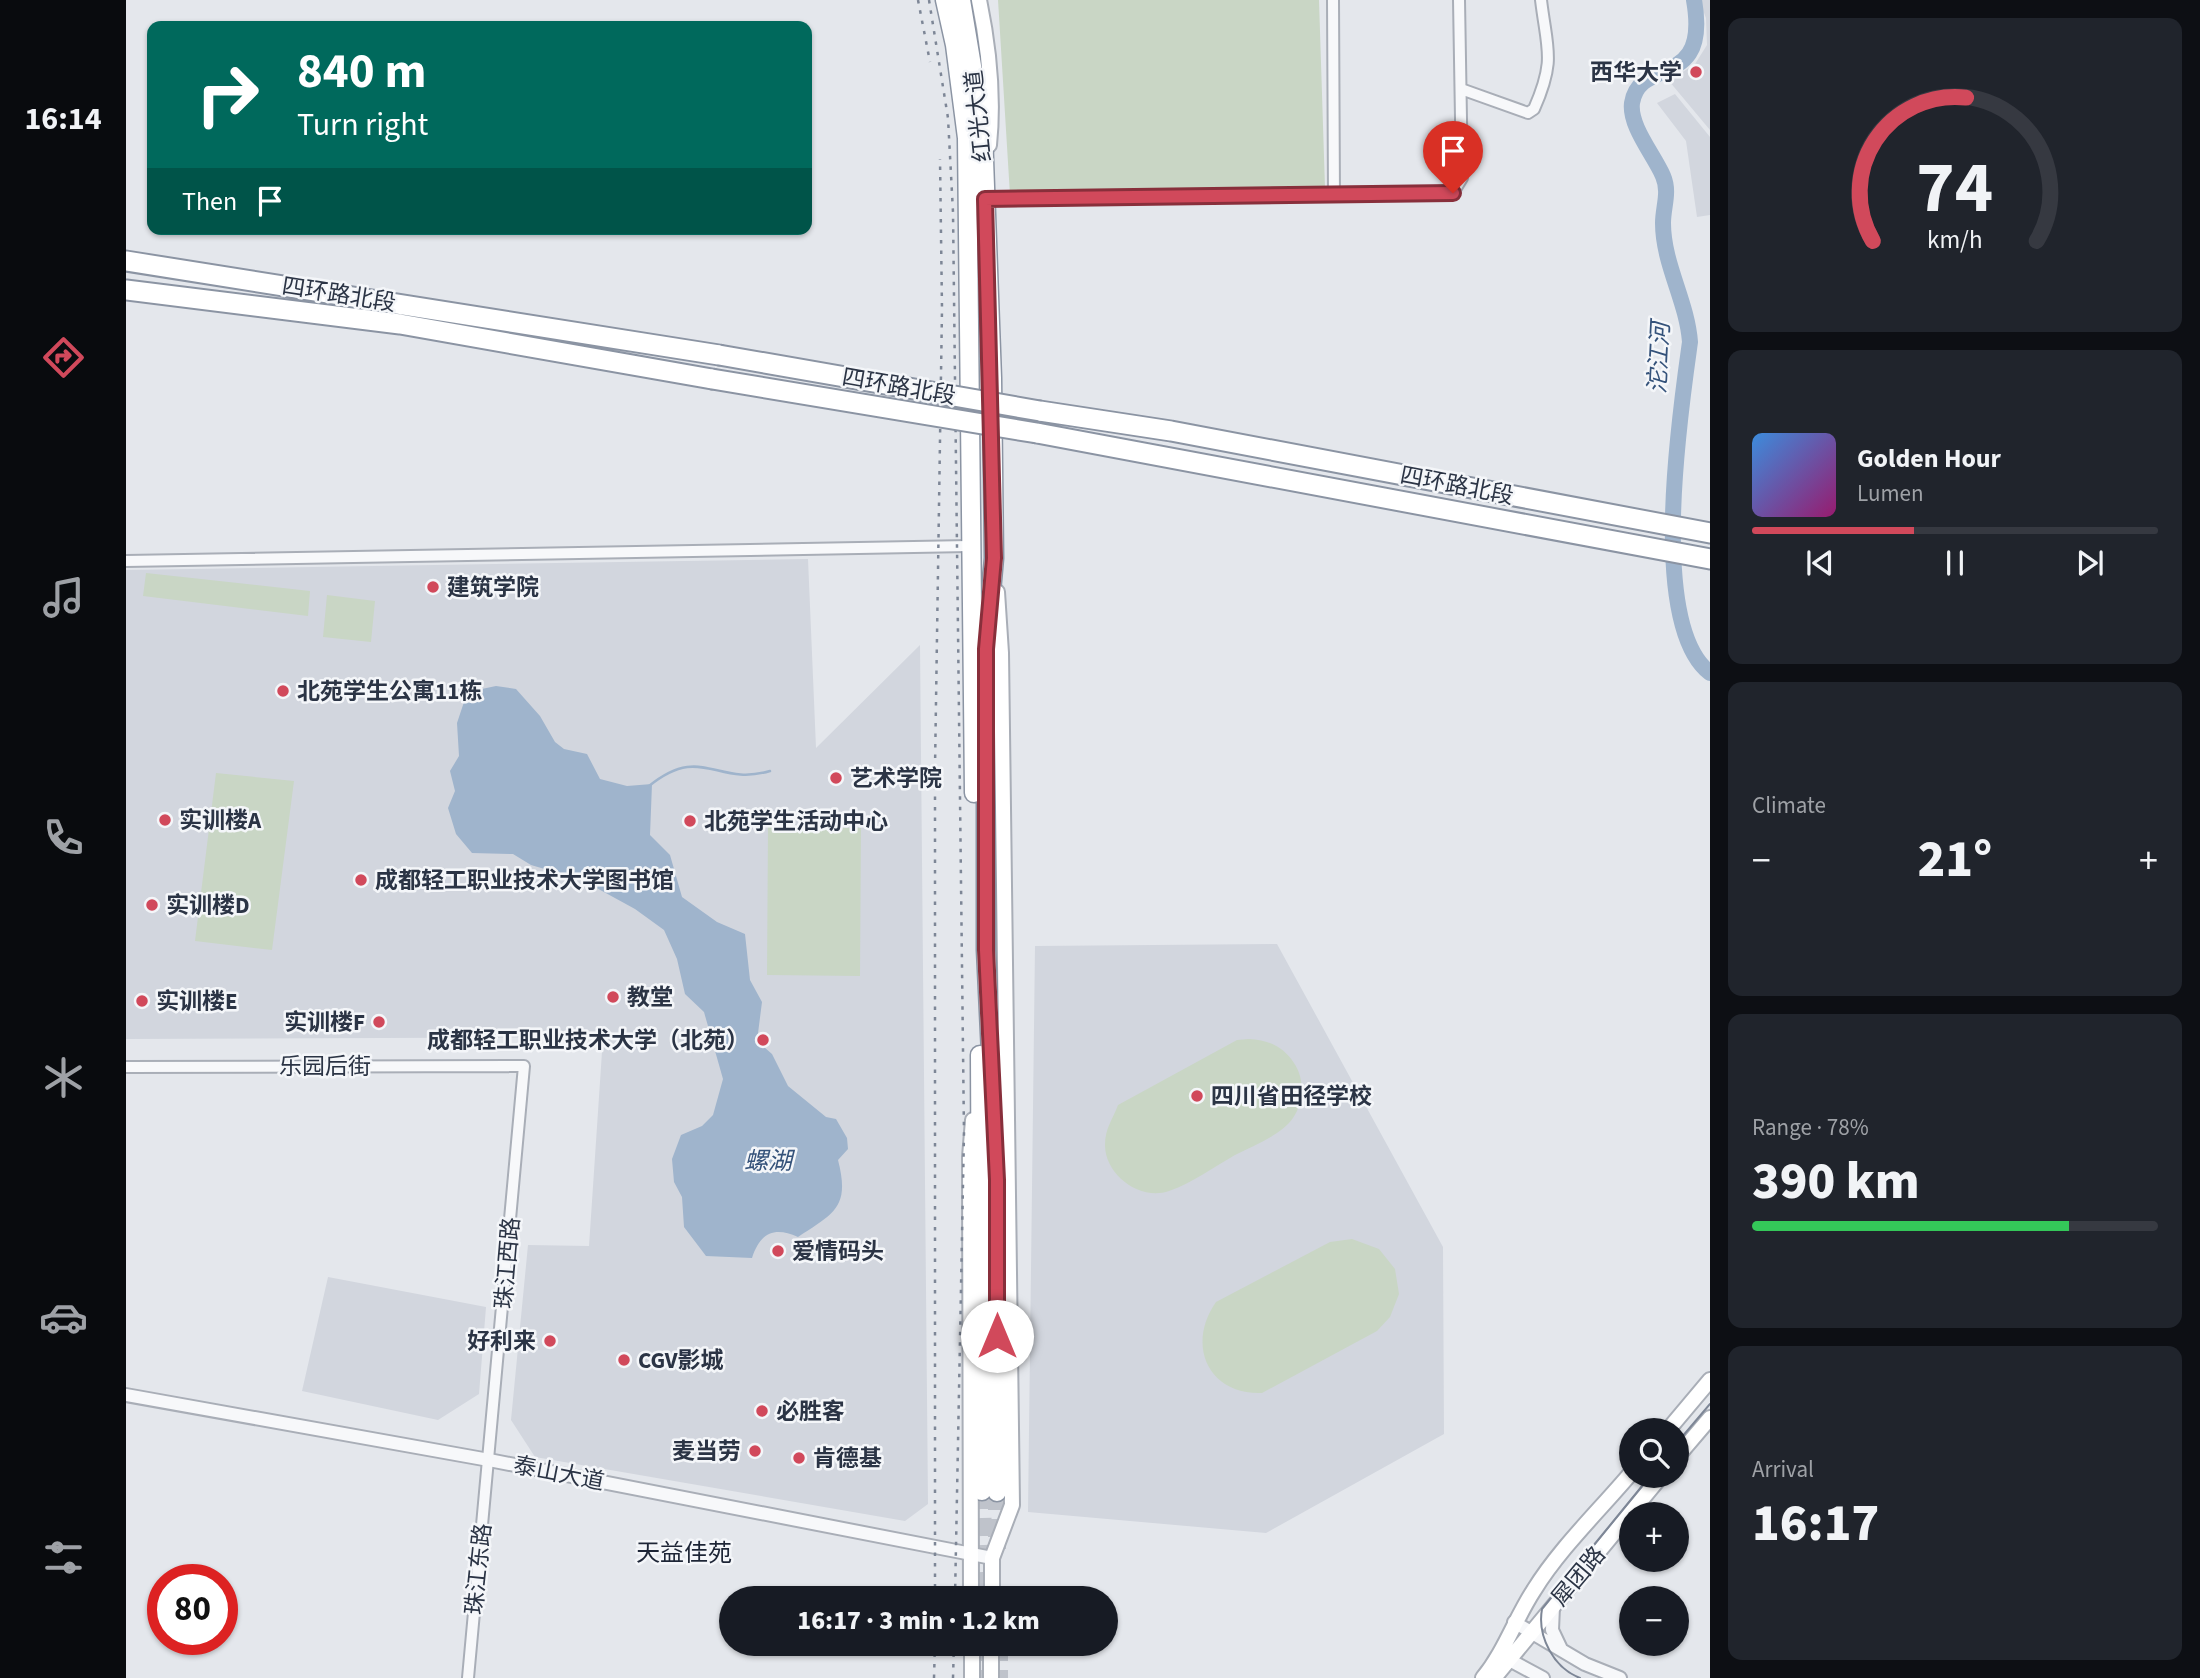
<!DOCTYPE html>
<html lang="en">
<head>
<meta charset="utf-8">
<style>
	:root { --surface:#171b24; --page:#20242c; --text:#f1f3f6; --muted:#9ea1a6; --line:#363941; --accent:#d1495b }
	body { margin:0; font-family:"Source Sans 3","Noto Sans SC",sans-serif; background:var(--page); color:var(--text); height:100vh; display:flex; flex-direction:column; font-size:26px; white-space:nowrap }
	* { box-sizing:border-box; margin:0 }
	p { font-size:23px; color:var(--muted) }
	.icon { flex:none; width:38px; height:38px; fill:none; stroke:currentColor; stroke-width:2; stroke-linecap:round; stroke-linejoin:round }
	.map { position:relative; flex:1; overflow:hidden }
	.drawer { display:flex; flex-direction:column; gap:18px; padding:18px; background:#0d0f14; width:490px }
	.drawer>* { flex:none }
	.top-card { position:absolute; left:21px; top:21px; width:665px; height:214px; border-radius:14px; box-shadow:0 2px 5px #0004; background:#00695c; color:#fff; overflow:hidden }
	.controls { position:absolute; left:1493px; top:1418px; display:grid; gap:14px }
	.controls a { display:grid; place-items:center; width:70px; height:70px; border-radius:50%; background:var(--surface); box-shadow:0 2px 5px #0004; font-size:35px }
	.speed { position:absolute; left:21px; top:1564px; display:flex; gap:14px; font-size:35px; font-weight:700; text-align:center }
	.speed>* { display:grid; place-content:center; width:91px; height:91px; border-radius:50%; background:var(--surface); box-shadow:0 2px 5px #0004; line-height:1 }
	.speed .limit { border:10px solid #d22; background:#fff; color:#111 }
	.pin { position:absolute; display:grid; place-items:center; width:60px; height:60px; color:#fff; margin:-72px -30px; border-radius:50% 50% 50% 0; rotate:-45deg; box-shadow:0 0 7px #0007 }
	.pin .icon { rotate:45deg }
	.me { position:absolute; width:77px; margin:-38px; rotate:0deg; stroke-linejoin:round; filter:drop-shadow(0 0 5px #0008) }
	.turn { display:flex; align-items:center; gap:24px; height:147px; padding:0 35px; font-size:32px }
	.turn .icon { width:91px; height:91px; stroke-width:2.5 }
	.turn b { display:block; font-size:49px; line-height:60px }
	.then { display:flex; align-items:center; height:66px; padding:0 35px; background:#0003; gap:14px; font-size:26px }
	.big { font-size:52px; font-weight:800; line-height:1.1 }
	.drawer .widget { flex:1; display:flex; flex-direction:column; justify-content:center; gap:10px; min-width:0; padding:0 24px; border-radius:14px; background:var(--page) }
	.drawer .dial { align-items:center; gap:0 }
	.dial svg { height:182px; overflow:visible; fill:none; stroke:var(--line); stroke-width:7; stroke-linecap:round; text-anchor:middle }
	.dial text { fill:var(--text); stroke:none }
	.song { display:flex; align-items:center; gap:21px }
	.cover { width:84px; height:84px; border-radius:10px; background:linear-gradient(135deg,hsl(210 70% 55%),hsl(320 70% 35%)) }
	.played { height:7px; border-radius:4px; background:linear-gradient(90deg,var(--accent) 40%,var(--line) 40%) }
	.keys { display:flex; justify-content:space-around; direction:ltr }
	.heat { display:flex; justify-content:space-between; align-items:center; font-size:38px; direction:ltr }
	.charge { height:10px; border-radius:5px; background:linear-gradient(90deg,#34c759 78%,var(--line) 0) }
	.trip { position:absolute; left:593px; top:1586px; width:399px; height:70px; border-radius:35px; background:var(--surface); box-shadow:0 2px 5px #0004; font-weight:800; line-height:70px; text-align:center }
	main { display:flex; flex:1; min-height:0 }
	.tabs { display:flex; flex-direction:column; width:126px; justify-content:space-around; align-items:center; background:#090b0e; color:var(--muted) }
	.tabs .icon { width:49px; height:49px }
	.tabs .active { color:var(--accent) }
	.tabs b { font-size:32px; color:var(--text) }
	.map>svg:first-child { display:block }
	.built { fill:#d2d6de }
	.green { fill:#c9d6c5 }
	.water { fill:#9fb4cc }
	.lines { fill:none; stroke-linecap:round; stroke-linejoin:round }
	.stream { stroke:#9fb4cc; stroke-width:2.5 }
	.river { stroke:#9fb4cc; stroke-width:16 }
	.trunk-tunnel { stroke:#bfc3cb; stroke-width:18; stroke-dasharray:18 9; stroke-linecap:butt }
	.minor-casing { stroke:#a9aeb7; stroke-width:14 }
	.tertiary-casing { stroke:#a9aeb7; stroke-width:16 }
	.secondary-casing { stroke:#a9aeb7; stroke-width:18 }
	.trunk-casing { stroke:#8b94a3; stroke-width:21 }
	.motorway-casing { stroke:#8b94a3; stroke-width:23 }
	.minor { stroke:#f7f8fa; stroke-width:10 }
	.tertiary { stroke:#f7f8fa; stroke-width:12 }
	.secondary { stroke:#fff; stroke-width:14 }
	.trunk { stroke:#fff; stroke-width:18 }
	.motorway { stroke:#fff; stroke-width:19 }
	.tram { stroke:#7d8696; stroke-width:2 }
	.rail { stroke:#7d8696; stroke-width:2.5; stroke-dasharray:3.5 7; stroke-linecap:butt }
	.motorway-bridge-casing { stroke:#8b94a3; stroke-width:23; stroke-linecap:butt }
	.motorway-bridge { stroke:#fff; stroke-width:19 }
	.route-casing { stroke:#882f3b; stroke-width:18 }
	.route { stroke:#d1495b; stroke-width:12 }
	.poi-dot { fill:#d1495b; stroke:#f4f6f9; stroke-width:2.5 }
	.labels { text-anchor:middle; stroke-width:5; stroke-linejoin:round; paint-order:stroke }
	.poi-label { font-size:23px; font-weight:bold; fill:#2b3445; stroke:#f4f6f9; text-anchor:start }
	.street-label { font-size:23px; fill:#2b3445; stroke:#f4f6f9 }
	.water-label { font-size:24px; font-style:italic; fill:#34527a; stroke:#f4f6f9 }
	.neighbourhood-label { font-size:24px; fill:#1d2536; stroke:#f4f6f9 }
</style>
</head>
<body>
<main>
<nav class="tabs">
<b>16:14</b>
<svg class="icon active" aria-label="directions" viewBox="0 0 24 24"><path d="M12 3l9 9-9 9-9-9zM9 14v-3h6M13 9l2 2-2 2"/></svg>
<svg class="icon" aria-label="music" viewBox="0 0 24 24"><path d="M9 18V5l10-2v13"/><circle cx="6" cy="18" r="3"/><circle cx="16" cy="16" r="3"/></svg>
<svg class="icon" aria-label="phone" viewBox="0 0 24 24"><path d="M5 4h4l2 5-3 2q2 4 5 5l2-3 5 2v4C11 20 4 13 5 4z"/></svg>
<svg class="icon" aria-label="climate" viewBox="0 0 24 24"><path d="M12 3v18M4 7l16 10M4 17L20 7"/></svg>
<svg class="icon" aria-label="car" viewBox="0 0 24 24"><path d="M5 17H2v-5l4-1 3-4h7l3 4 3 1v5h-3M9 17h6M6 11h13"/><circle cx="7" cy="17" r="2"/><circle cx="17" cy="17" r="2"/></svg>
<svg class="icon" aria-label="filters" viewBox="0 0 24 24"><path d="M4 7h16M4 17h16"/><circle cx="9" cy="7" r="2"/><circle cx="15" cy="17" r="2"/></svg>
</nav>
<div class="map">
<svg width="1584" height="1678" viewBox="0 0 1584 1678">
	<rect width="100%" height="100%" fill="#e4e7ec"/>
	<!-- built -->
	<path class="built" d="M 1573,0 L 1584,0 L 1584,130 L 1543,81 L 1569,64 L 1581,45 L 1580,18 Z
		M 1549,94 L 1584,137 L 1584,215 L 1571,217 L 1560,141 L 1531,103 Z
		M 682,559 L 690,748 L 794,645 L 802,1504 L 779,1521 L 409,1457 L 385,1420 L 402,1245 L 463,1246 L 477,1037 L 0,1039 L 0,570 Z
		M 1151,944 L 1317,1247 L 1318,1434 L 1140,1533 L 902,1512 L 909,946 Z
		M 202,1277 L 360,1307 L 353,1394 L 312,1420 L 176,1391 Z"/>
	<!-- green -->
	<path class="green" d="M 872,0 L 1193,0 L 1199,188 L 884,195 Z
		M 20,573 L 184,591 L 182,616 L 17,596 Z
		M 201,595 L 249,601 L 245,642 L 197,637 Z
		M 90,773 L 168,781 L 146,950 L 69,941 Z
		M 642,827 L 735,828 L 734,976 L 641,975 Z
		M 1123,1039 C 1142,1040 1157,1046 1168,1063 C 1179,1079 1178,1102 1167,1118 C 1154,1136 1128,1145 1109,1155 C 1088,1167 1066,1183 1043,1191 C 1014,1201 979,1175 979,1145 C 979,1128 987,1119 992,1105 L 1111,1040 Z
		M 1226,1239 L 1253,1249 L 1269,1269 L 1273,1294 L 1264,1317 L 1251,1331 L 1136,1393 C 1082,1395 1060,1345 1090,1302 L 1204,1242 Z"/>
	<!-- water -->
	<path class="water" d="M 370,686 L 390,689 L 414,716 L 429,742 L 438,749 L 461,754 L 474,779 L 501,786 L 526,784 L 524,835 L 544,855 L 556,897 L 591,922 L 619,934 L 624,980 L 636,1002 L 631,1041 L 646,1054 L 662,1086 L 700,1117 L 710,1119 L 721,1138 L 722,1149 L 712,1160 C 724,1207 709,1213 672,1237 C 648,1226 634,1233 626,1258 L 580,1256 L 558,1227 L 556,1197 L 548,1182 L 546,1159 L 555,1135 L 576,1126 L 587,1115 L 597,1079 L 578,1012 L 559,994 L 551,959 L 538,930 L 509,909 L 456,880 L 405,865 L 387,854 L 346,853 L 330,834 L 322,808 L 329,791 L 324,771 L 333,756 L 331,723 L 339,699 L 351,690 Z"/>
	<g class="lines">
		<!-- stream -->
		<path class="stream" d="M 523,786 C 576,743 590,787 644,771"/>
		<!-- river -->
		<path class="river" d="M 1568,0 C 1584,91 1514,55 1506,103 C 1503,126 1528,155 1537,176 C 1544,192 1537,207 1537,223 C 1537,264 1561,301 1564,342 C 1554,413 1522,625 1584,673"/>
		<!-- trunk-tunnel -->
		<path class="trunk-tunnel" d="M 856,1491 L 858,1598
			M 871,1492 L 871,1549
			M 858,1643 L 858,1678
			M 873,1643 L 873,1678"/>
		<!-- minor casing -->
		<g class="minor-casing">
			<path id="minor" d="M 1207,0 L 1208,195
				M 1335,89 L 1402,113 L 1408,109 C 1430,59 1421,50 1415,0
				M 859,199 L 1327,193 L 1336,178 L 1333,0
				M 0,561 L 843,546
				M 0,1067 L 398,1066 L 342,1678"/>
		</g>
		<!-- tertiary casing -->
		<g class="tertiary-casing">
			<path id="tertiary" d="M 0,1395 L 363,1460 L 866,1558
				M 1427,1607 L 1426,1630 L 1435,1649
				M 1388,1622 L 1459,1664 L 1494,1678
				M 1376,1656 L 1417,1678"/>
		</g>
		<!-- secondary casing -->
		<g class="secondary-casing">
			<path id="secondary" d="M 853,0 C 863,48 868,96 863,145
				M 1542,1430 L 1584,1380
				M 1550,1458 L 1584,1418
				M 845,1598 L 844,1157 L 847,1120
				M 866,1598 L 866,1558 L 886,1505 L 875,653 L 871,592
				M 846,1643 L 846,1678
				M 865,1678 L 865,1643
				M 1357,1678 C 1379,1651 1389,1619 1408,1590 C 1434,1548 1473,1511 1505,1473
				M 1368,1678 L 1536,1475"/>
		</g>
		<!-- trunk casing -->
		<g class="trunk-casing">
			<path id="trunk" d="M 819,0 L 829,45 L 841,138 L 848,793
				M 835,0 L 857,132 L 866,378 L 868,558 L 860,649 L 860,950 L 871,1180 L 871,1492
				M 854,1055 L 856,1491"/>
		</g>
		<!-- motorway casing -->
		<g class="motorway-casing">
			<path id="motorway" d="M 0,261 L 593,355
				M 0,290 L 274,324 L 586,379
				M 914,411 L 1045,431 L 1584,533
				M 911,433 L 1584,559"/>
		</g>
		<!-- minor -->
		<use href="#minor" class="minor"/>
		<!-- tertiary -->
		<use href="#tertiary" class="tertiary"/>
		<!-- secondary -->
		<use href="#secondary" class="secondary"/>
		<!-- trunk -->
		<use href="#trunk" class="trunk"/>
		<!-- motorway -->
		<use href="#motorway" class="motorway"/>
		<!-- tram -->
		<path class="tram" d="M 1550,1444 L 1584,1404
			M 1454,1678 C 1428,1668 1411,1637 1416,1609 L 1525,1475"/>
		<!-- rail -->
		<path class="rail" d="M 792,0 L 804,62
			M 803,0 L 822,118 L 827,212 L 838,1133 L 829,1598
			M 809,1598 L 809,768 L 816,309 L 814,159
			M 808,1678 L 809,1643
			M 827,1678 L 828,1643"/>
		<!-- motorway-bridge casing -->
		<g class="motorway-bridge-casing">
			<path id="motorway-bridge" d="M 593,355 L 914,411
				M 586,379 L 911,433"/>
		</g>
		<!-- motorway-bridge -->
		<use href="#motorway-bridge" class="motorway-bridge"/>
	</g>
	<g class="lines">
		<!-- route casing -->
		<g class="route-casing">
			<path id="route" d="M 871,1336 L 871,1180 L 860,950 L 860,649 L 868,558 L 859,199 L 1327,193"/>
		</g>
		<!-- route -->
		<use href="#route" class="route"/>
	</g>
	<!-- markers -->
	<g class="poi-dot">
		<circle cx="1570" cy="72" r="7"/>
		<circle cx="307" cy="587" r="7"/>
		<circle cx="157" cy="691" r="7"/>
		<circle cx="710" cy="778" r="7"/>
		<circle cx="39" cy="820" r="7"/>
		<circle cx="564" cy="821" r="7"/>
		<circle cx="235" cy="880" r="7"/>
		<circle cx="26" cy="905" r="7"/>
		<circle cx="487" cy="997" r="7"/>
		<circle cx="16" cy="1001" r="7"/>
		<circle cx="253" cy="1022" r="7"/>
		<circle cx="637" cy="1040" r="7"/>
		<circle cx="1071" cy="1096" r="7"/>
		<circle cx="652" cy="1251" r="7"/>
		<circle cx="424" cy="1341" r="7"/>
		<circle cx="498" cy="1360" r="7"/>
		<circle cx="636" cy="1411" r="7"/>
		<circle cx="629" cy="1451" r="7"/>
		<circle cx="673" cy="1458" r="7"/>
	</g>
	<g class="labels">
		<!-- poi labels -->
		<g class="poi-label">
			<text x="1556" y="80" text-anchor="end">西华大学</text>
			<text x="321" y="595">建筑学院</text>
			<text x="171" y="699">北苑学生公寓11栋</text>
			<text x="724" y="786">艺术学院</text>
			<text x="53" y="828">实训楼A</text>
			<text x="578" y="829">北苑学生活动中心</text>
			<text x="249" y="888">成都轻工职业技术大学图书馆</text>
			<text x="40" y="913">实训楼D</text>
			<text x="501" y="1005">教堂</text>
			<text x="30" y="1009">实训楼E</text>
			<text x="239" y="1030" text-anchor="end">实训楼F</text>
			<text x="623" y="1048" text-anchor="end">成都轻工职业技术大学（北苑）</text>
			<text x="1085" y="1104">四川省田径学校</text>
			<text x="666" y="1259">爱情码头</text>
			<text x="410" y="1349" text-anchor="end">好利来</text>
			<text x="512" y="1368">CGV影城</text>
			<text x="650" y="1419">必胜客</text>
			<text x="615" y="1459" text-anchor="end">麦当劳</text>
			<text x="687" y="1466">肯德基</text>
		</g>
		<!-- street labels -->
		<g class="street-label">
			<text transform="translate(852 116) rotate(-96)" y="8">红光大道</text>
			<text transform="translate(213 294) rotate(9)" y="8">四环路北段</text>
			<text transform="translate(773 386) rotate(10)" y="8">四环路北段</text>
			<text transform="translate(1331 485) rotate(11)" y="8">四环路北段</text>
			<text x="199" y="1074">乐园后街</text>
			<text transform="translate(381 1263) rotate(-85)" y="8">珠江西路</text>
			<text transform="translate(433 1473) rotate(11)" y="8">泰山大道</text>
			<text transform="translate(352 1569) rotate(-84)" y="8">珠江东路</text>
			<text transform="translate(1452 1576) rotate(-50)" y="8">犀团路</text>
		</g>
		<!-- water labels -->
		<g class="water-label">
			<text transform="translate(1533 358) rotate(-87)" y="8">沱江河</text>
			<text x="642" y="1169">螺湖</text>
		</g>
		<!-- neighbourhood labels -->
		<g class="neighbourhood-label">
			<text x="558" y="1561">天益佳苑</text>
		</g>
	</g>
</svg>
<div class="controls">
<a><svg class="icon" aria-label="search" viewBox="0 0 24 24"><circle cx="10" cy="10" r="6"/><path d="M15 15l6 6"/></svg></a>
<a>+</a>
<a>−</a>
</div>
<div class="speed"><div class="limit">80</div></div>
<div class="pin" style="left:1327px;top:193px;background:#d93025"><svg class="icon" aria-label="arrive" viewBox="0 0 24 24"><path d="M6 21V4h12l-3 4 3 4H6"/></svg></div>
<svg class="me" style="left:871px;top:1336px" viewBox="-20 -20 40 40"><circle r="19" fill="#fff"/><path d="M0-13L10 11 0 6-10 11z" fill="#d1495b"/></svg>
<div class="trip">16:17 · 3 min · 1.2 km</div>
<div class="top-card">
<div class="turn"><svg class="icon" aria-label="right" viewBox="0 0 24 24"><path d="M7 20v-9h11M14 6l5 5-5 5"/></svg><div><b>840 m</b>Turn right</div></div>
<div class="then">Then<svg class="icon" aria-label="arrive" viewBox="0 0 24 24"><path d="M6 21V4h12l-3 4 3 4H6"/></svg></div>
</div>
</div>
<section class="drawer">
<div class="widget dial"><svg viewBox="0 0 100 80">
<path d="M14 69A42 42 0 1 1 86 69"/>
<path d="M14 69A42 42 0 0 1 55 6" stroke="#d1495b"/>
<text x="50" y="56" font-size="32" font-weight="700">74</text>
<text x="50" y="72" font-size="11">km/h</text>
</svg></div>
<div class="widget">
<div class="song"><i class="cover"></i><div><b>Golden Hour</b><p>Lumen</p></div></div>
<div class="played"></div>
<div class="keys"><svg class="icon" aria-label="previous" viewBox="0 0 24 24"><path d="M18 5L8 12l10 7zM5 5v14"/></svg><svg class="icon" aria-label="pause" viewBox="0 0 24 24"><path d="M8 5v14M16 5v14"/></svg><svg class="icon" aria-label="next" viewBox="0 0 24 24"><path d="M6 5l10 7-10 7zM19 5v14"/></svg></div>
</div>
<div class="widget"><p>Climate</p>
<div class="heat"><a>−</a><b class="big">21°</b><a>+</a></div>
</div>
<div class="widget"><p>Range · 78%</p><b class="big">390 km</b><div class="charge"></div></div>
<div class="widget"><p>Arrival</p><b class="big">16:17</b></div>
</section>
</main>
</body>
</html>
